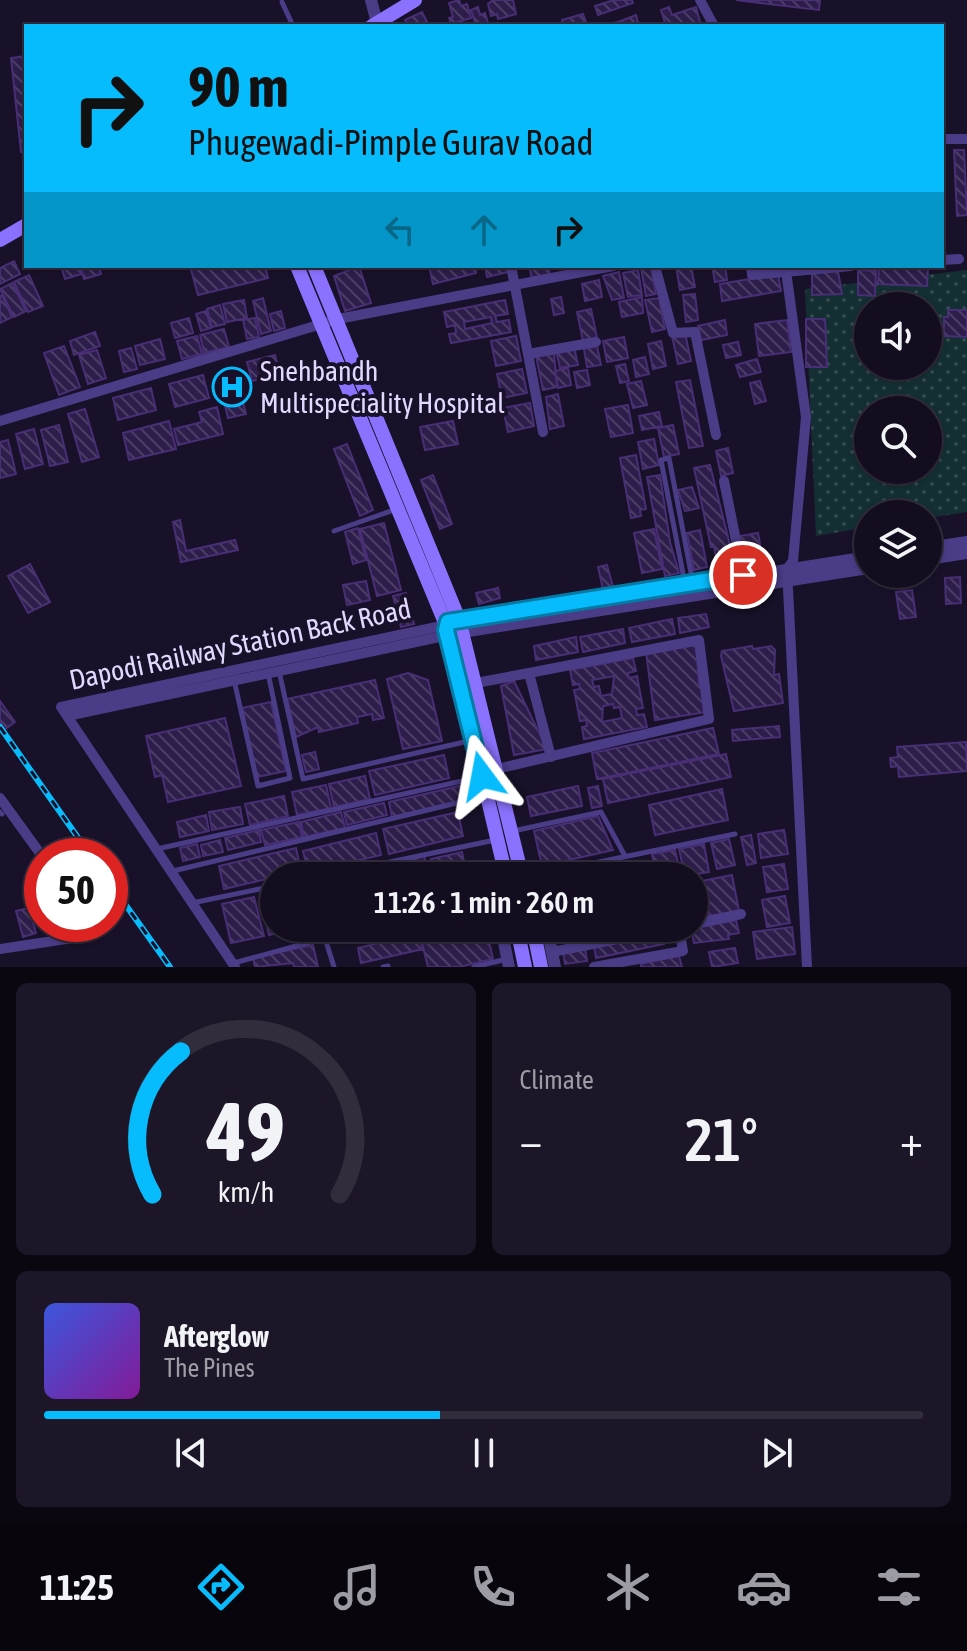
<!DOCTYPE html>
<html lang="en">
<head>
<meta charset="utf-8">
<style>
	:root { --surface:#130d1f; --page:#1c1628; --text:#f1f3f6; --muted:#9d9ca4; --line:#322d3d; --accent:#07bcfc }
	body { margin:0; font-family:"Asap Condensed",sans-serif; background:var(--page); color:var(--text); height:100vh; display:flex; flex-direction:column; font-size:30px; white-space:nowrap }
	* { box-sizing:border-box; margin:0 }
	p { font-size:26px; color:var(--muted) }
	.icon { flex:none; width:44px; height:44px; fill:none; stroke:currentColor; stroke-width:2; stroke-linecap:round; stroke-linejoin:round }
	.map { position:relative; height:967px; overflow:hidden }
	.side { display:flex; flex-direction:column; gap:16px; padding:16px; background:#0a0711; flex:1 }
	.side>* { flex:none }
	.top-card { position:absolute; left:24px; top:24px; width:920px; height:244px; border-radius:0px; box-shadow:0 2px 6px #0004,0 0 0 2px var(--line); background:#07bcfc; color:#111; overflow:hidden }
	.tools { position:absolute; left:854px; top:292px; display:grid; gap:16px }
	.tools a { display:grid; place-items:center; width:88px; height:88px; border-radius:50%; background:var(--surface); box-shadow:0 2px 6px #0004,0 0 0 2px var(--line); font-size:40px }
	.speed { position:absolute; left:24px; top:838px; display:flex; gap:16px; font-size:40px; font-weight:700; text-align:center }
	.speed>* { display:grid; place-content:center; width:104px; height:104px; border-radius:50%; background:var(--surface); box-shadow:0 2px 6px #0004,0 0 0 2px var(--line); line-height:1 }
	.speed .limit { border:12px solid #d22; background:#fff; color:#111 }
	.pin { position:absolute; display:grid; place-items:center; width:68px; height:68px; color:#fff; margin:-34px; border:4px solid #fff; border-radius:50%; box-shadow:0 2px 8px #0007 }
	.me { position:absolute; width:88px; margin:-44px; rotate:347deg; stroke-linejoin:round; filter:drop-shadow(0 0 6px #0008) }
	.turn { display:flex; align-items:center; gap:28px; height:168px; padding:0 32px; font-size:36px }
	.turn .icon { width:104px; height:104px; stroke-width:2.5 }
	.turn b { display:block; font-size:56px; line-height:68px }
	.lanes { display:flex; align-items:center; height:76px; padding:0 32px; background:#0003; justify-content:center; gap:40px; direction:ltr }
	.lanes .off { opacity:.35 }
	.big { font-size:60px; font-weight:600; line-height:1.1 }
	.side .widget { flex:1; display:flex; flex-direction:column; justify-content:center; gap:12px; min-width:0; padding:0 28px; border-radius:12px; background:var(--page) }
	.side .dial { align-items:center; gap:0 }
	.dial svg { height:208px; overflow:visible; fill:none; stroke:var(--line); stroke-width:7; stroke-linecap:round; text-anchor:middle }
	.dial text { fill:var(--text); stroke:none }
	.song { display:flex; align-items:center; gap:24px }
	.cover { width:96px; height:96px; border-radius:12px; background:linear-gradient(135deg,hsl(230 70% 55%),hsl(290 70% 35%)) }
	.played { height:8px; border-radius:4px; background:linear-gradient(90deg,var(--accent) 45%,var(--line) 45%) }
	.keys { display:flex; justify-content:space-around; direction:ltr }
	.heat { display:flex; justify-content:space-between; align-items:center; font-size:44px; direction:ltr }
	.side .tiles { flex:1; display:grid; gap:16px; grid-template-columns:1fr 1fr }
	.widget:last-child { grid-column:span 2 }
	.trip { position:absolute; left:260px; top:862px; width:448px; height:80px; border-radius:40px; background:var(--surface); box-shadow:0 2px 6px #0004,0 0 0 2px var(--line); font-weight:600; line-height:80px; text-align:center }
	.dock { display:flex; height:128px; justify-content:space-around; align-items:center; background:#08050c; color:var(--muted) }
	.dock .icon { width:56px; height:56px }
	.dock .selected { color:var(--accent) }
	.dock b { font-size:36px; color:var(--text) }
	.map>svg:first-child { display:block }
	.grass { fill:url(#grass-dots); fill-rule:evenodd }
	.building { fill:url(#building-back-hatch); stroke:#482f75; stroke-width:2; fill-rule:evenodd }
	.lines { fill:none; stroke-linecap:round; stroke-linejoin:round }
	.service { stroke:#4b3c87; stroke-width:5 }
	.minor { stroke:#4b3c87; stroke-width:10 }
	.tertiary { stroke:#4b3c87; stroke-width:12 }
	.secondary { stroke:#8b71fd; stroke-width:14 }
	.rail-casing { stroke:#07bcfc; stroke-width:6 }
	.rail { stroke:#191129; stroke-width:3; stroke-dasharray:9; stroke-linecap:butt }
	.route-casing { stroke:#057aa4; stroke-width:20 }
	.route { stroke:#07bcfc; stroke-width:14 }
	.labels { text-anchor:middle; stroke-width:8; stroke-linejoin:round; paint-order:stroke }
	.poi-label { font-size:28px; fill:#e3d9ff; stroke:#191129; text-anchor:start }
	.street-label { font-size:28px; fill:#e3d9ff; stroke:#191129 }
</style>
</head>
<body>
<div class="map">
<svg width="967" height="967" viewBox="0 0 967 967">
	<defs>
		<pattern id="grass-dots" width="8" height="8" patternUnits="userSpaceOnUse" patternTransform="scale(2)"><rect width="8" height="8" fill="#142f33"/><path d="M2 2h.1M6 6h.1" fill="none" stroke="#364d52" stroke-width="1.8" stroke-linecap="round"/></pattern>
		<pattern id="building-back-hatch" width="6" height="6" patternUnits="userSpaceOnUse" patternTransform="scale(2)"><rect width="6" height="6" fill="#2d1d4a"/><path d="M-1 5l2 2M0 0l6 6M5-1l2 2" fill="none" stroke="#4b3d65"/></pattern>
	</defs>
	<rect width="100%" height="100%" fill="#191129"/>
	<!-- grass -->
	<path class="grass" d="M 967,270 L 967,512 L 928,518 L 928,514 L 868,514 L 868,527 L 816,536 L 805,289 ZM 868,306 L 928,306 L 928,366 L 868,366 ZM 868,410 L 928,410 L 928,470 L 868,470 Z"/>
	<!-- building -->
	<path class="building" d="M 459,0 L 461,6 L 467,4 L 471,18 L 451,24 L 449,18 L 453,17 L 449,3 Z
		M 493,0 L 513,0 L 516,14 L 498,19 L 497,14 L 491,16 L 488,4 Z
		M 614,0 L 632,0 L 633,3 L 598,15 L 595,6 Z
		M 736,0 L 820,0 L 819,10 Z
		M 478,7 L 480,15 L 485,13 L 489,26 L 476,26 L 471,10 Z
		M 669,7 L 672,15 L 696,7 L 701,26 L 666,26 L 661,10 Z
		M 422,12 L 427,22 L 408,26 L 405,20 Z
		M 583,14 L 586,22 L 563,26 L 562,20 Z
		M 636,15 L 639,26 L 600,26 L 618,22 Z
		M 26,56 L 26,152 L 21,152 L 11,58 Z
		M 954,150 L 964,150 L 967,215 L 957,216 Z
		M 14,261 L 20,274 L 0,284 L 0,268 Z
		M 61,266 L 78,266 L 81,274 L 65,279 Z
		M 80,266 L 99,266 L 101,274 L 84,279 Z
		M 190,266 L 265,266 L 268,278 L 198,295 Z
		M 359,266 L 371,303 L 345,311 L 334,276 Z
		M 429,266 L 475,266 L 476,273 L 433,284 Z
		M 485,266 L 507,266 L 508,272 L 487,277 Z
		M 529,266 L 548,266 L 550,275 L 532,279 Z
		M 651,266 L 656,294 L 646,296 L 641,268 Z
		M 676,266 L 691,266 L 695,287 L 680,290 Z
		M 712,266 L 725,266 L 727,280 L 715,282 Z
		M 879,267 L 928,268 L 927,286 L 878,284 Z
		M 638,270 L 642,295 L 628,297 L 623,273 Z
		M 858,270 L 876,271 L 875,296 L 858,295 Z
		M 838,271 L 842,294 L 812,295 L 812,272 Z
		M 619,272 L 624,298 L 612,300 L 603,276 Z
		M 778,274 L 781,291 L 722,301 L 720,284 Z
		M 29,275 L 43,306 L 28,312 L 14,282 Z
		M 599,280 L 602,297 L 585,301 L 582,284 Z
		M 12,283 L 26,311 L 14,317 L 0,289 Z
		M 695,294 L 698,320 L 686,322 L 683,295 Z
		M 2,295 L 12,317 L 0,323 L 0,296 Z
		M 561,297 L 564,313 L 554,315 L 551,299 Z
		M 642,297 L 643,313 L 622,317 L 619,302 Z
		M 263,298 L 271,331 L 261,334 L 253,301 Z
		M 659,298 L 665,329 L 652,332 L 645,300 Z
		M 244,300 L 247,318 L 227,322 L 223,304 Z
		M 505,300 L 508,314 L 495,316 L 497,322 L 509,320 L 511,332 L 451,343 L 449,334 L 456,333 L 455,325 L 447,327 L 444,312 ZM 491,317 L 492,323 L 465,329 L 464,322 Z
		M 220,305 L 225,324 L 212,327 L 207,309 Z
		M 591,309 L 597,338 L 583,341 L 577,312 Z
		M 948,310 L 967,310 L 967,337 L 944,336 L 944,317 L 948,317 Z
		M 206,311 L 211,328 L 201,331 L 196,314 Z
		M 281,311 L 285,328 L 274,331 L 270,314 Z
		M 189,318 L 193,333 L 175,338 L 171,323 Z
		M 255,318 L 259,337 L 247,339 L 243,320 Z
		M 806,319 L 825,319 L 827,367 L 806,367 Z
		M 725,320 L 727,335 L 701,340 L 698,326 Z
		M 787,320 L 791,352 L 759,356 L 755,324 Z
		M 224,329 L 229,347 L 204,353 L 200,335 Z
		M 95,332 L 100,346 L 74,355 L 70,341 Z
		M 685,333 L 691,361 L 678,364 L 672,336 Z
		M 197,336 L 202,354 L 182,359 L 177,341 Z
		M 516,336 L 521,361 L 496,366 L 491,341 Z
		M 624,337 L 628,358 L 607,362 L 603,341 Z
		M 160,339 L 165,359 L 140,365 L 135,346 Z
		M 661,341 L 666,366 L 653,369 L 648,344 Z
		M 738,342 L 741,355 L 726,358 L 723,345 Z
		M 64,346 L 80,387 L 59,395 L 44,353 Z
		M 597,346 L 601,365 L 587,367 L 584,349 Z
		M 574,347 L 578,365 L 560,368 L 556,350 Z
		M 131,348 L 137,369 L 124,372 L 119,351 Z
		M 97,350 L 106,378 L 88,384 L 79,355 Z
		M 554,353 L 557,387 L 543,390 L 536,356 Z
		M 275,355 L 280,374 L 252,381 L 247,362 Z
		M 645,357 L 649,374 L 636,377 L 633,360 Z
		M 757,359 L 761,372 L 740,377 L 736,365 Z
		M 625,364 L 629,381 L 620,383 L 616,366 Z
		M 568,368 L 571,385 L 558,388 L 555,371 Z
		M 522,369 L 527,393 L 502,398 L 497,374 Z
		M 587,370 L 590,385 L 577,388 L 574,372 Z
		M 203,375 L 209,398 L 175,407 L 169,384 Z
		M 236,376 L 246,414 L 228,418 L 219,380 Z
		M 690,380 L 703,446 L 689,448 L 676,382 Z
		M 641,381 L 647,405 L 633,408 L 627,384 Z
		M 760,381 L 766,401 L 755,404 L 750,383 Z
		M 151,388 L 156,410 L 118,420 L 113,398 Z
		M 558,394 L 564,426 L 550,429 L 546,397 Z
		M 530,403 L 534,426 L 508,432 L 503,408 Z
		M 628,405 L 633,433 L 611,437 L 605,409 Z
		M 217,407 L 223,434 L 178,445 L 174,429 L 202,422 L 199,412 Z
		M 85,409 L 99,457 L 82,462 L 68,414 Z
		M 659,412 L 662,426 L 642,430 L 639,416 Z
		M 169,421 L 176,449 L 129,460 L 123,433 Z
		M 453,421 L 458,444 L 425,450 L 420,427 Z
		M 59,425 L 68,462 L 50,466 L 41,430 Z
		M 673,425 L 679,454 L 664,457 L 658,428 Z
		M 34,429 L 43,464 L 25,469 L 16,434 Z
		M 654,439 L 659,465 L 643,469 L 638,442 Z
		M 8,440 L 16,474 L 0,478 L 0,442 Z
		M 347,444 L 373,510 L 360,516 L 334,449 Z
		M 728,448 L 733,473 L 721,476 L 716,451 Z
		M 636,455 L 646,509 L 640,510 L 641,516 L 631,518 L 620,458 Z
		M 710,465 L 729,541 L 729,554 L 716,556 L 714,547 L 711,547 L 694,468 Z
		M 433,475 L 452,524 L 440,529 L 421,480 Z
		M 660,475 L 670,542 L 679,573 L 665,576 L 647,477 Z
		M 692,487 L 699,508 L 685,511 L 678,490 Z
		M 180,520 L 186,551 L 235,540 L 238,550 L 181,562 L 173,522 Z
		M 384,523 L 401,590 L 377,596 L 360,529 Z
		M 358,528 L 366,560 L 353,564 L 345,532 Z
		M 654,529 L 662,569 L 642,573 L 634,533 Z
		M 700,530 L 707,567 L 694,570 L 687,533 Z
		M 758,533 L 763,560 L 745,564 L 740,536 Z
		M 30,564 L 50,602 L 28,613 L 8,576 Z
		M 607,565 L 613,587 L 603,589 L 598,567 Z
		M 960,577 L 961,603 L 946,604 L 945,578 Z
		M 366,581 L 370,600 L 347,605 L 343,585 Z
		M 498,588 L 500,598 L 479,604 L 476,593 Z
		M 912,590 L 916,617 L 900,619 L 896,592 Z
		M 406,593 L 414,624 L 401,627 L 393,596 Z
		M 706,614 L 709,627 L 680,633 L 678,618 Z
		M 672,619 L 675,634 L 632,642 L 629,628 Z
		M 623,629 L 625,643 L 583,652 L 580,637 Z
		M 576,637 L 578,652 L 536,660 L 534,646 Z
		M 696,645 L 699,685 L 702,684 L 707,712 L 655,720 L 646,652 Z
		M 752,646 L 753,649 L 771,646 L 775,650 L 774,675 L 779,674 L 783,703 L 734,711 L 721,656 L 722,651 Z
		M 633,658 L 636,671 L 628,673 L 629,678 L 637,676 L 643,708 L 636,709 L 637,715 L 644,714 L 647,727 L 584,739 L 582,727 L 587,726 L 586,720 L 580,721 L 574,690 L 580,689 L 579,684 L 573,685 L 570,670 ZM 614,676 L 612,694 L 601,696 L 599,686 L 594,687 L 592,680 ZM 613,704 L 614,708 L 620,707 L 622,718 L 602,722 L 603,706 Z
		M 408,673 L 428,680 L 442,741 L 403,749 L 387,679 Z
		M 375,680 L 384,718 L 373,720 L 372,714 L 357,717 L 358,723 L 319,732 L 318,727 L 296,737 L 287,699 Z
		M 514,681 L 547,749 L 514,755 L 501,686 Z
		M 0,701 L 15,722 L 5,729 L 0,722 Z
		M 271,702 L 286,771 L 257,777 L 242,708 Z
		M 225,718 L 241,786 L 168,802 L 162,775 L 155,777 L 146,736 Z
		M 779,726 L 780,737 L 733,741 L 732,730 Z
		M 713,728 L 719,754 L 597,779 L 592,753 Z
		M 966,742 L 967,771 L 899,777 L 898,766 L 891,767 L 890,758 L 898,757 L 897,747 Z
		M 315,752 L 319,769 L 306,772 L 302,755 Z
		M 726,754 L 731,777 L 608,803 L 603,779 Z
		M 444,755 L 449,778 L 375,795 L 369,771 Z
		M 365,776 L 370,799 L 334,807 L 329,784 Z
		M 326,785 L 331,808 L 297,815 L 292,792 Z
		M 460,786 L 464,801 L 392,818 L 389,802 Z
		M 578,786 L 582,806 L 531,816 L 527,797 Z
		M 598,786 L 602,806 L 592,808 L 588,788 Z
		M 722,789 L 728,820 L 655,835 L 649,805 Z
		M 284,796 L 288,816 L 250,825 L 245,804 Z
		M 384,803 L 387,815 L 347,825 L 344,812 Z
		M 240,807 L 243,824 L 212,830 L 209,812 Z
		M 341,812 L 345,828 L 304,837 L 301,822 Z
		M 458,812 L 463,836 L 389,854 L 383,829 Z
		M 206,815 L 209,831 L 180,837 L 177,822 Z
		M 598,816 L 613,850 L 542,866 L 534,831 Z
		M 299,822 L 302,837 L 265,845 L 261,830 Z
		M 259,830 L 261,842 L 228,850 L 225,838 Z
		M 784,830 L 788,854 L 761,858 L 758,834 Z
		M 376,833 L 381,855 L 308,872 L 303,851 Z
		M 751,835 L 756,863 L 747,865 L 741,837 Z
		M 729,839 L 735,865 L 717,869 L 711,843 Z
		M 220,840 L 223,852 L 203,856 L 201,845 Z
		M 197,844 L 200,857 L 183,861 L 180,848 Z
		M 704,844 L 709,872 L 685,876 L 679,849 Z
		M 296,848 L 301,871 L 224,889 L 219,866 Z
		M 675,850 L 681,876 L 656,876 L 652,854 Z
		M 462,852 L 467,876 L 435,876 L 431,859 Z
		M 424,856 L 429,876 L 393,876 L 391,864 Z
		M 784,864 L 788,889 L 767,892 L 763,867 Z
		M 379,866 L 381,876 L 344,876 L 343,874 Z
		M 604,866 L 606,876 L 565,876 L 564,873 Z
		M 732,875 L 739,911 L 709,916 L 702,881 Z
		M 694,881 L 703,918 L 694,920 Z
		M 274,892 L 274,928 L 299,928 L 269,935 L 260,895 Z
		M 785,896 L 790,923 L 767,927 L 762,900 Z
		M 254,897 L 264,936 L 231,943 L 222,904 Z
		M 29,908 L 36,933 L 23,937 L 16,911 Z
		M 736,920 L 739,933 L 728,935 L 729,939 L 694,943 L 691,929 Z
		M 42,924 L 74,924 L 79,932 L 55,933 Z
		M 792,927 L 795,954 L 757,959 L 753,932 Z
		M 470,928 L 486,928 L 493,959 L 459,967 L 428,967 L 421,939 Z
		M 575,928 L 617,928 L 618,929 L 577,937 Z
		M 662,932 L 664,944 L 596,958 L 594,947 Z
		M 419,933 L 423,949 L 361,963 L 358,948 Z
		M 313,945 L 318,967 L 294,967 L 293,963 L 255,967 L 253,958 Z
		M 585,948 L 587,961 L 565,964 L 563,952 Z
		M 735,948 L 738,963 L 712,967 L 709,952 Z
		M 679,956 L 682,967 L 641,967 L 641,964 Z"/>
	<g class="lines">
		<!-- service -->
		<path class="service" d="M 282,2 L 293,26
			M 334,531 L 394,510
			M 685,584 L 661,460 L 669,458 L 693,583
			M 279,671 L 303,779 L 473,740
			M 234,680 L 258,786 L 290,778 L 268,673
			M 0,812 L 2,814
			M 513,831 L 601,812 L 625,856
			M 157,849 L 480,777
			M 173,871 L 486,796
			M 536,875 L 735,834
			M 323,876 L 495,840
			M 192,903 L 274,886
			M 354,941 L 411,928
			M 234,963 L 325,938 L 334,967
			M 383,967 L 388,966
			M 474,967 L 507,959"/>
		<!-- minor -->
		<path class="minor" d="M 700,0 L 714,26
			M 942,139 L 967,139
			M 942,260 L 959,259
			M 511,266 L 543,432
			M 655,266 L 673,333 L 695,332 L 716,435
			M 751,266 L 752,275 L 851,266
			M 786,271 L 806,417 L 793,561 L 787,569 L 807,967
			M 528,354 L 596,342
			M 0,421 L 338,319 L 613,266
			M 724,481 L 743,575
			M 476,683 L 529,673
			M 67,716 L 449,635
			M 497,769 L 709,719 L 699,640 L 529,673 L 551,757
			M 0,798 L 42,856
			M 694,924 L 741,914
			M 0,949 L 79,937 L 90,931 L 90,924
			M 552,952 L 673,928
			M 235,967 L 61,707 L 446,625
			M 594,967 L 683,951 L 679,928"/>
		<!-- tertiary -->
		<path class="tertiary" d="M 371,0 L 377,23
			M 928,548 L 967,542
			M 928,559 L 967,553
			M 460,622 L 868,557
			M 462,632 L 868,568
			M 521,869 L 535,876
			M 501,928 L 509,967
			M 547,928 L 555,967"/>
		<!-- secondary -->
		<path class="secondary" d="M 372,26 L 415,0
			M 0,240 L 26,225
			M 297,266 L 446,625
			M 314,266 L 460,622
			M 462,632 L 522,876
			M 449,635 L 506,876
			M 517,928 L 525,967
			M 533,928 L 541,967"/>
		<!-- rail casing -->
		<g class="rail-casing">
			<path id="rail" d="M 0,727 L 91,856
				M 110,883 L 170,967"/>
		</g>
		<!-- rail -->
		<use href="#rail" class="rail"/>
	</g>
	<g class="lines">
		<!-- route casing -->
		<g class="route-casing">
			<path id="route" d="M 482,776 L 446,630 L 448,622 L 743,575"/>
		</g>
		<!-- route -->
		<use href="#route" class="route"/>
	</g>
	<!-- icons -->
	<defs>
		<g id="hospital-ring" transform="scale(2)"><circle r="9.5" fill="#191129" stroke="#07bcfc" stroke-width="1.5"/><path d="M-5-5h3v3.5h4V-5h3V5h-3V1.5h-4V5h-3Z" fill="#07bcfc"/></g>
	</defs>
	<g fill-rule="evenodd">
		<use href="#hospital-ring" x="232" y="387"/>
	</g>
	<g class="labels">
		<!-- poi labels -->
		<g class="poi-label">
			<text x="260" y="381">Snehbandh<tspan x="260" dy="32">Multispeciality Hospital</tspan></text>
		</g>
		<!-- street labels -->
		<g class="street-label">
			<text transform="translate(240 644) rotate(-12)" y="10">Dapodi Railway Station Back Road</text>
		</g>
	</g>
</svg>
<div class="tools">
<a><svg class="icon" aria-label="sound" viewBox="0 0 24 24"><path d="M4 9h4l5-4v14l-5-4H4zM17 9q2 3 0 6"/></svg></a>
<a><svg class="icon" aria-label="search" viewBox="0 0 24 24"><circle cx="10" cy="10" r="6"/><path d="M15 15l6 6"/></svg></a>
<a><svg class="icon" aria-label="layers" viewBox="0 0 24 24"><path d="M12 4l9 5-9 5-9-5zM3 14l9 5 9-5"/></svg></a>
</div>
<div class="speed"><div class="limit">50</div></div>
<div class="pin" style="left:743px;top:575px;background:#d93025"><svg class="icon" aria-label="arrive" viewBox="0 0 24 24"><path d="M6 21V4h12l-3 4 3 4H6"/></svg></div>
<svg class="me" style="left:482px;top:776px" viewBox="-20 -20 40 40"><path d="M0-17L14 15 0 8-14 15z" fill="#07bcfc" stroke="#fff" stroke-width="4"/></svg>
<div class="trip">11:26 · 1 min · 260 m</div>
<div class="top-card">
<div class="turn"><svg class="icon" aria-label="right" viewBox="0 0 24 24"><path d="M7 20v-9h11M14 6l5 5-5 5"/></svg><div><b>90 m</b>Phugewadi-Pimple Gurav Road</div></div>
<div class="lanes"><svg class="icon off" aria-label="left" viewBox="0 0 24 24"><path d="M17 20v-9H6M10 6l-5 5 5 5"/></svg><svg class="icon off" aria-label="ahead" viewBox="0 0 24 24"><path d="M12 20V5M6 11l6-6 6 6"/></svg><svg class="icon" aria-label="right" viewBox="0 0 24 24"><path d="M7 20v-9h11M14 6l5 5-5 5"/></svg></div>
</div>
</div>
<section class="side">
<div class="tiles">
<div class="widget dial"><svg viewBox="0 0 100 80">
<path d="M14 69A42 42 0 1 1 86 69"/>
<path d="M14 69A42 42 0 0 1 25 14" stroke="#07bcfc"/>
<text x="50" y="56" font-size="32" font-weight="700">49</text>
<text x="50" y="72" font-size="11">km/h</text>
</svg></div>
<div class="widget"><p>Climate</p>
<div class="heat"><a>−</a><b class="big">21°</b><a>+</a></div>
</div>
<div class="widget">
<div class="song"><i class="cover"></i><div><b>Afterglow</b><p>The Pines</p></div></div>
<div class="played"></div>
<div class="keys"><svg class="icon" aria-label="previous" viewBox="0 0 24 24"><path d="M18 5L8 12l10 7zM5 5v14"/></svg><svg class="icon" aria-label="pause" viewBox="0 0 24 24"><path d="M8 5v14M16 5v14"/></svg><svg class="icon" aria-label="next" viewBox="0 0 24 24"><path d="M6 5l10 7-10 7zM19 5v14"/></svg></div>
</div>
</div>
</section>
<nav class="dock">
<b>11:25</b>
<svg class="icon selected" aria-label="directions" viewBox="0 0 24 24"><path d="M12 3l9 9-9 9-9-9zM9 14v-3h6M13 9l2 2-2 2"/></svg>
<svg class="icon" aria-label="music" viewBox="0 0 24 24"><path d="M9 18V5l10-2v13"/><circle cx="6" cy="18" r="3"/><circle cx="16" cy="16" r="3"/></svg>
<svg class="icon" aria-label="phone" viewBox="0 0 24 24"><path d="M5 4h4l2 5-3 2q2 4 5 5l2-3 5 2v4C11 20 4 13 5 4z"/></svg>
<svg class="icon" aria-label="climate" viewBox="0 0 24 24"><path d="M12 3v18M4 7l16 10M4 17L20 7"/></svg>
<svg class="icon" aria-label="car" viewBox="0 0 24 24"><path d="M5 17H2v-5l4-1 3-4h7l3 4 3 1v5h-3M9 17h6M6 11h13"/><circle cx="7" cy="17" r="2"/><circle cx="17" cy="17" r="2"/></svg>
<svg class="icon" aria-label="filters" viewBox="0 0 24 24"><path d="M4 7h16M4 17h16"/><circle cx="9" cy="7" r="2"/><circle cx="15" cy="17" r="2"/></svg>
</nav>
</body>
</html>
